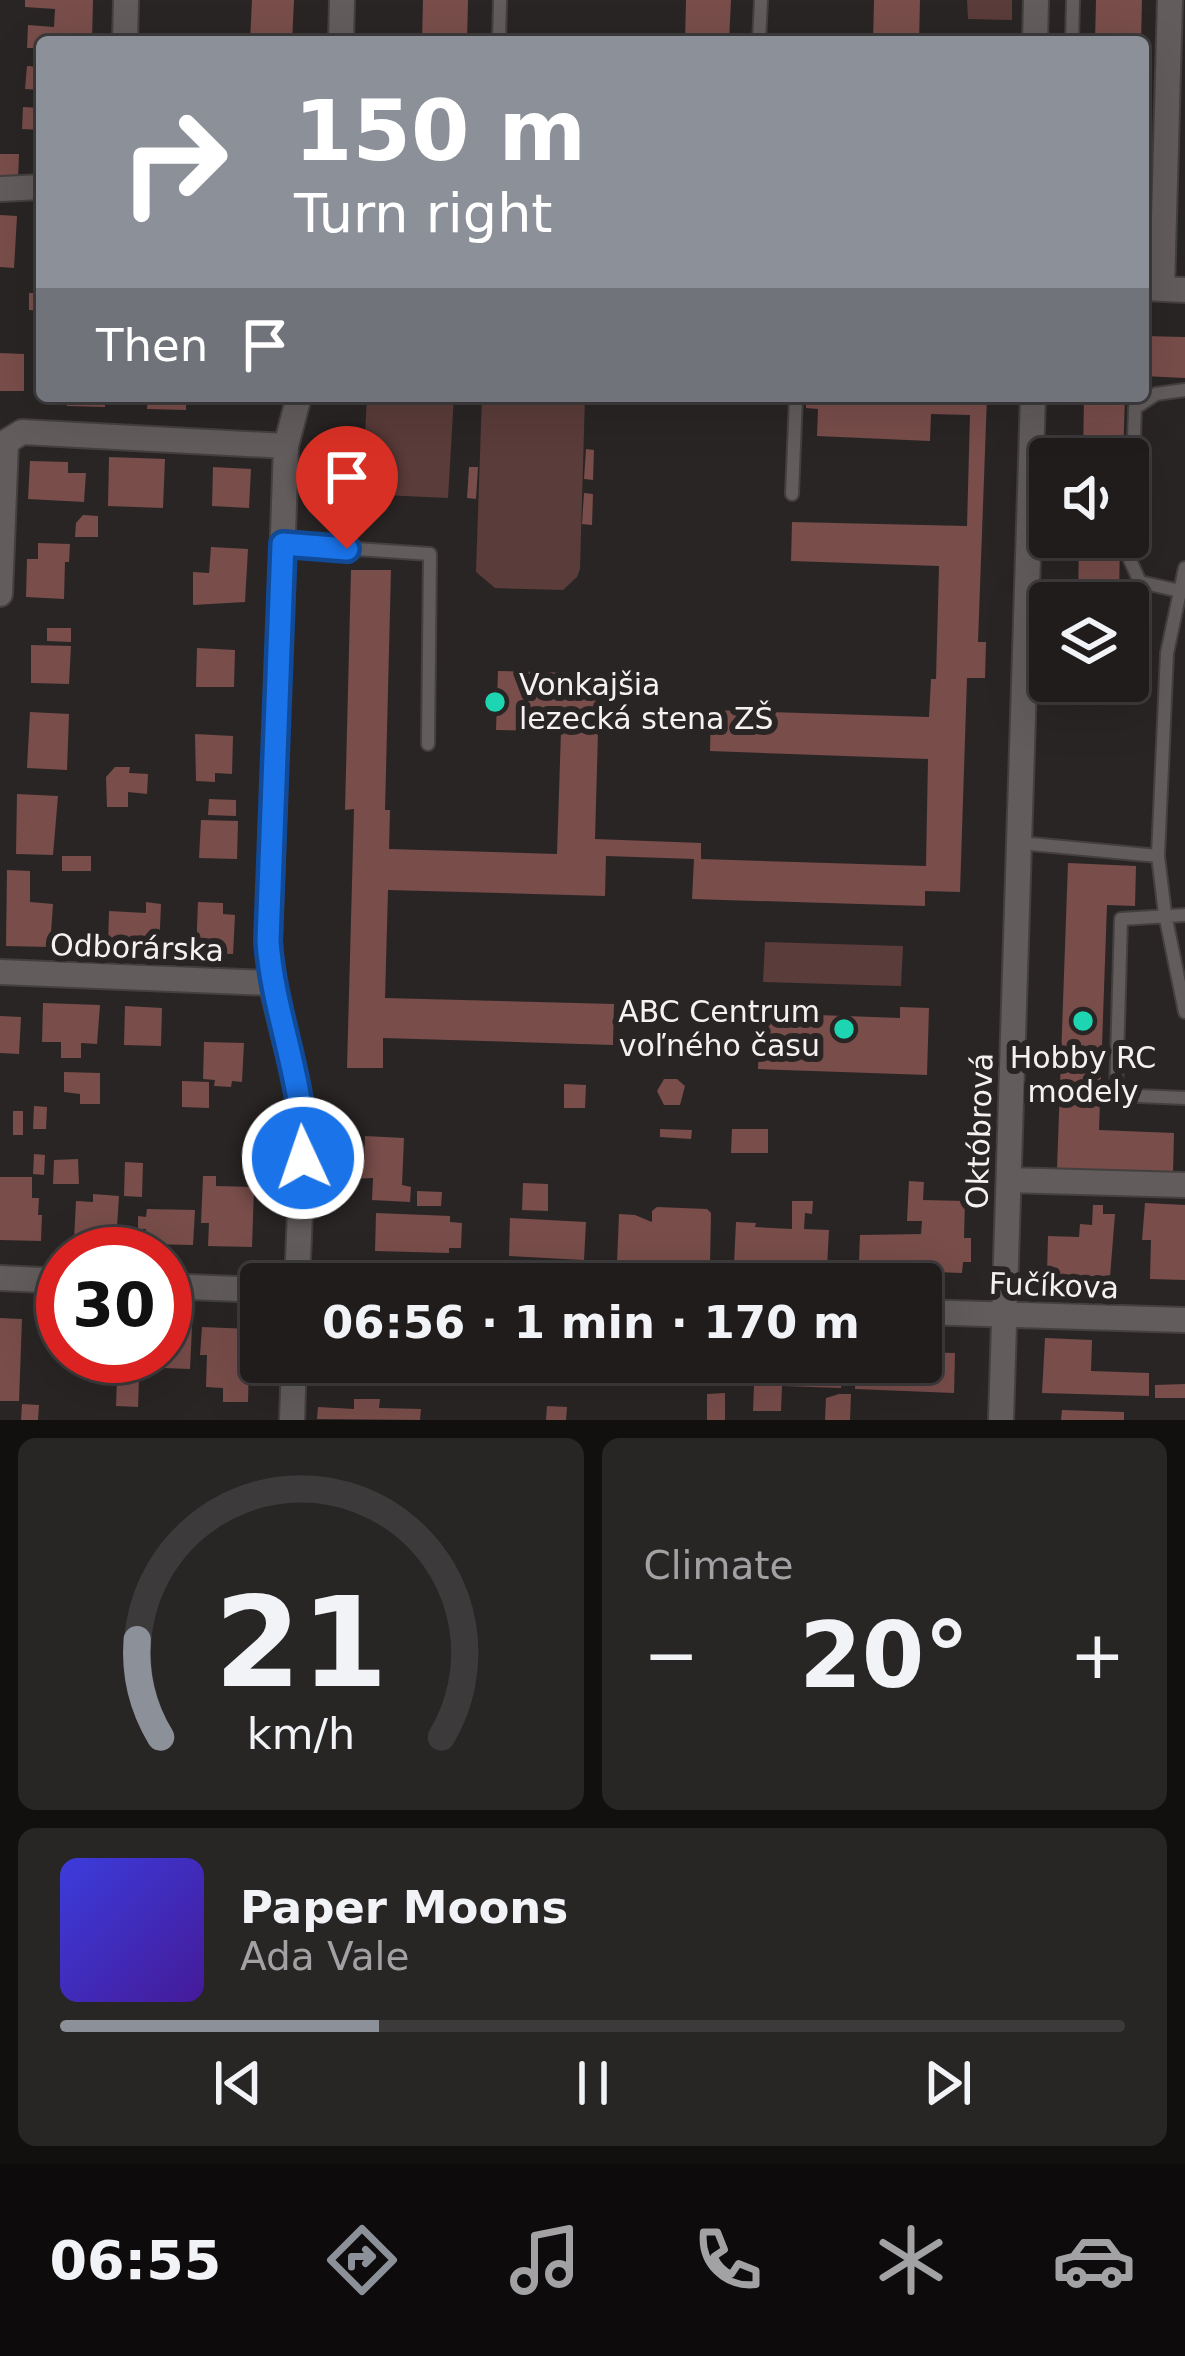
<!DOCTYPE html>
<html lang="en">
<head>
<meta charset="utf-8">
<style>
	:root { --surface:#201c1c; --page:#282525; --text:#f1f3f6; --muted:#a2a1a3; --line:#3d3a3b; --accent:#8c9099 }
	body { margin:0; font-family:"DejaVu Sans",sans-serif; background:var(--page); color:var(--text); height:100vh; display:flex; flex-direction:column; font-size:45px; white-space:nowrap }
	* { box-sizing:border-box; margin:0 }
	p { font-size:39px; color:var(--muted) }
	.icon { flex:none; width:66px; height:66px; fill:none; stroke:currentColor; stroke-width:2; stroke-linecap:round; stroke-linejoin:round }
	.map { position:relative; height:1420px; overflow:hidden }
	.panel { display:flex; flex-direction:column; gap:18px; padding:18px; background:#120f0f; flex:1 }
	.panel>* { flex:none }
	.top-card { position:absolute; left:36px; top:36px; width:1113px; height:366px; border-radius:12px; box-shadow:0 12px 48px #0002,0 0 0 3px var(--line); background:#8c9099; color:#fff; overflow:hidden }
	.tools { position:absolute; left:1029px; top:438px; display:grid; gap:24px }
	.tools a { display:grid; place-items:center; width:120px; height:120px; border-radius:12px; background:var(--surface); box-shadow:0 12px 48px #0002,0 0 0 3px var(--line); font-size:60px }
	.speed { position:absolute; left:36px; top:1227px; display:flex; gap:24px; font-size:60px; font-weight:700; text-align:center }
	.speed>* { display:grid; place-content:center; width:156px; height:156px; border-radius:50%; background:var(--surface); box-shadow:0 12px 48px #0002,0 0 0 3px var(--line); line-height:1 }
	.speed .limit { border:18px solid #d22; background:#fff; color:#111 }
	.pin { position:absolute; display:grid; place-items:center; width:102px; height:102px; color:#fff; margin:-123px -51px; border-radius:50% 50% 50% 0; rotate:-45deg; box-shadow:0 0 12px #0007 }
	.pin .icon { rotate:45deg }
	.me { position:absolute; width:132px; margin:-66px; rotate:357deg; stroke-linejoin:round; filter:drop-shadow(0 0 9px #0008) }
	.turn { display:flex; align-items:center; gap:42px; height:252px; padding:0 60px; font-size:54px }
	.turn .icon { width:156px; height:156px; stroke-width:2.5 }
	.turn b { display:block; font-size:84px; line-height:102px }
	.then { display:flex; align-items:center; height:114px; padding:0 60px; background:#0003; gap:24px; font-size:45px }
	.big { font-size:90px; font-weight:600; line-height:1.1 }
	.panel .widget { flex:1; display:flex; flex-direction:column; justify-content:center; gap:18px; min-width:0; padding:0 42px; border-radius:18px; background:var(--page) }
	.panel .dial { align-items:center; gap:0 }
	.dial svg { height:312px; overflow:visible; fill:none; stroke:var(--line); stroke-width:7; stroke-linecap:round; text-anchor:middle }
	.dial text { fill:var(--text); stroke:none }
	.song { display:flex; align-items:center; gap:36px }
	.cover { width:144px; height:144px; border-radius:18px; background:linear-gradient(135deg,hsl(240 70% 55%),hsl(260 70% 35%)) }
	.played { height:12px; border-radius:6px; background:linear-gradient(90deg,var(--accent) 30%,var(--line) 30%) }
	.keys { display:flex; justify-content:space-around; direction:ltr }
	.heat { display:flex; justify-content:space-between; align-items:center; font-size:66px; direction:ltr }
	.panel .tiles { flex:1; display:grid; gap:18px; grid-template-columns:1fr 1fr }
	.widget:last-child { grid-column:span 2 }
	.trip { position:absolute; left:240px; top:1263px; width:702px; height:120px; border-radius:12px; background:var(--surface); box-shadow:0 12px 48px #0002,0 0 0 3px var(--line); font-weight:600; line-height:120px; text-align:center }
	.tabs { display:flex; height:192px; justify-content:space-around; align-items:center; background:#0d0b0b; color:var(--muted) }
	.tabs .icon { width:84px; height:84px }
	.tabs .on { color:var(--accent) }
	.tabs b { font-size:54px; color:var(--text) }
	.map>svg:first-child { display:block }
	.green { fill:#5a3c3a }
	.building { fill:#784d4a }
	.lines { fill:none; stroke-linecap:round; stroke-linejoin:round }
	.lane-casing { stroke:#444040; stroke-width:16 }
	.street-casing { stroke:#444040; stroke-width:28 }
	.lane { stroke:#625c5c; stroke-width:12 }
	.street { stroke:#625c5c; stroke-width:24 }
	.route-casing { stroke:#114b97; stroke-width:30 }
	.route { stroke:#1a73e8; stroke-width:21 }
	.poi-dot { fill:#1dd5b1; stroke:#2a2525; stroke-width:4.5 }
	.labels { text-anchor:middle; stroke-width:12; stroke-linejoin:round; paint-order:stroke }
	.poi-label { font-size:30px; fill:#f4f1f0; stroke:#2a2525; text-anchor:start }
	.street-label { font-size:30px; fill:#f4f1f0; stroke:#2a2525 }
</style>
</head>
<body>
<div class="map">
<svg width="1185" height="1420" viewBox="0 0 1185 1420">
	<rect width="100%" height="100%" fill="#2a2525"/>
	<!-- green -->
	<path class="green" d="M 967,0 L 1012,0 L 1012,20 L 968,19 Z
		M 367,396 L 454,396 L 448,498 L 362,494 Z
		M 482,396 L 585,396 L 580,569 L 577,577 L 563,590 L 495,588 L 476,572 Z
		M 765,942 L 903,946 L 901,986 L 763,982 Z"/>
	<!-- building -->
	<path class="building" d="M 25,0 L 93,0 L 92,42 L 42,42 L 42,48 L 27,48 L 28,25 L 54,27 L 55,9 L 25,7 Z
		M 252,0 L 294,0 L 292,42 L 250,42 Z
		M 423,0 L 468,0 L 467,42 L 422,42 Z
		M 686,0 L 731,0 L 729,42 L 685,42 Z
		M 874,0 L 920,0 L 919,42 L 873,42 Z
		M 1096,0 L 1142,0 L 1141,42 L 1095,42 Z
		M 27,66 L 42,67 L 42,90 L 25,89 Z
		M 23,107 L 42,108 L 42,130 L 22,129 Z
		M 0,154 L 19,154 L 18,181 L 0,182 Z
		M 0,215 L 17,216 L 14,268 L 0,267 Z
		M 29,293 L 42,293 L 42,311 L 29,310 Z
		M 1143,336 L 1185,337 L 1185,378 L 1143,376 Z
		M 0,353 L 24,354 L 24,391 L 0,391 Z
		M 67,396 L 105,396 L 105,407 L 67,406 Z
		M 148,396 L 186,396 L 186,410 L 147,409 Z
		M 674,396 L 703,396 L 702,404 L 674,403 Z
		M 806,396 L 987,396 L 978,642 L 986,642 L 985,678 L 967,678 L 960,892 L 925,891 L 925,906 L 692,899 L 694,859 L 606,856 L 605,896 L 388,890 L 385,998 L 614,1004 L 613,1045 L 383,1038 L 383,1068 L 347,1068 L 354,809 L 345,810 L 351,570 L 391,570 L 385,810 L 390,810 L 389,849 L 557,854 L 561,731 L 496,730 L 498,671 L 613,674 L 611,733 L 598,732 L 595,839 L 701,843 L 701,859 L 926,866 L 928,759 L 710,751 L 711,710 L 929,717 L 931,679 L 936,679 L 939,566 L 791,561 L 792,522 L 967,526 L 970,415 L 931,414 L 930,441 L 817,436 L 818,409 L 806,408 Z
		M 1084,396 L 1125,396 L 1123,459 L 1083,459 Z
		M 586,449 L 594,450 L 593,480 L 584,479 Z
		M 109,457 L 165,459 L 163,508 L 108,506 Z
		M 30,461 L 68,462 L 68,473 L 86,473 L 84,502 L 28,499 Z
		M 213,467 L 251,469 L 249,508 L 212,506 Z
		M 469,467 L 478,467 L 476,499 L 467,498 Z
		M 584,493 L 593,494 L 592,525 L 582,524 Z
		M 83,515 L 98,516 L 98,537 L 75,537 L 76,523 Z
		M 1079,537 L 1120,537 L 1119,598 L 1146,599 L 1144,639 L 1128,638 L 1128,603 L 1078,603 Z
		M 38,543 L 70,544 L 69,562 L 65,562 L 64,599 L 26,597 L 27,559 L 38,559 Z
		M 211,547 L 248,549 L 245,602 L 193,605 L 193,572 L 209,573 Z
		M 47,628 L 71,628 L 71,642 L 47,641 Z
		M 31,645 L 71,646 L 69,684 L 31,683 Z
		M 197,648 L 235,650 L 234,687 L 196,687 Z
		M 30,712 L 69,714 L 67,770 L 27,768 Z
		M 195,734 L 233,736 L 232,774 L 215,773 L 215,782 L 196,781 Z
		M 115,767 L 130,767 L 129,773 L 148,774 L 147,794 L 128,792 L 128,807 L 107,807 L 106,777 Z
		M 17,794 L 58,796 L 53,855 L 16,854 Z
		M 209,799 L 236,800 L 236,816 L 208,815 Z
		M 201,820 L 238,821 L 237,859 L 199,858 Z
		M 62,856 L 91,856 L 91,871 L 62,871 Z
		M 1068,863 L 1136,866 L 1135,906 L 1107,905 L 1099,1130 L 1174,1133 L 1173,1173 L 1057,1169 Z
		M 7,870 L 30,871 L 30,902 L 53,904 L 50,947 L 6,946 Z
		M 146,902 L 161,904 L 159,950 L 108,949 L 109,911 L 146,913 Z
		M 198,902 L 223,903 L 223,914 L 235,915 L 233,954 L 196,953 Z
		M 43,1003 L 100,1005 L 97,1044 L 81,1043 L 81,1058 L 61,1058 L 61,1042 L 42,1042 Z
		M 761,1003 L 792,1004 L 791,1014 L 900,1018 L 900,1007 L 929,1008 L 927,1075 L 758,1069 Z
		M 125,1006 L 162,1008 L 161,1046 L 124,1045 Z
		M 0,1016 L 21,1017 L 19,1054 L 0,1053 Z
		M 204,1042 L 244,1043 L 242,1082 L 232,1081 L 231,1087 L 214,1086 L 215,1080 L 203,1079 Z
		M 64,1072 L 100,1073 L 100,1104 L 80,1104 L 80,1094 L 64,1092 Z
		M 664,1079 L 677,1079 L 685,1086 L 680,1105 L 664,1105 L 657,1091 Z
		M 182,1081 L 209,1082 L 209,1108 L 182,1107 Z
		M 564,1084 L 586,1085 L 585,1108 L 564,1108 Z
		M 34,1106 L 47,1107 L 46,1129 L 33,1129 Z
		M 13,1111 L 23,1111 L 23,1135 L 13,1135 Z
		M 660,1129 L 692,1130 L 691,1139 L 660,1137 Z
		M 732,1129 L 768,1129 L 768,1153 L 731,1153 Z
		M 365,1136 L 404,1138 L 402,1185 L 411,1187 L 410,1202 L 372,1200 L 373,1178 L 349,1179 L 351,1163 L 364,1160 Z
		M 34,1154 L 45,1155 L 44,1175 L 33,1174 Z
		M 78,1159 L 79,1184 L 53,1184 L 54,1160 Z
		M 125,1162 L 143,1163 L 142,1197 L 124,1196 Z
		M 203,1176 L 216,1176 L 216,1186 L 254,1187 L 252,1247 L 208,1246 L 209,1223 L 201,1223 Z
		M 0,1177 L 32,1177 L 32,1198 L 39,1198 L 38,1215 L 42,1215 L 41,1241 L 0,1240 Z
		M 909,1181 L 924,1182 L 923,1200 L 965,1201 L 964,1238 L 971,1238 L 971,1262 L 963,1262 L 962,1273 L 884,1270 L 885,1262 L 859,1261 L 860,1235 L 921,1234 L 922,1221 L 907,1221 Z
		M 523,1183 L 548,1184 L 548,1211 L 522,1210 Z
		M 417,1191 L 442,1192 L 441,1206 L 417,1206 Z
		M 93,1194 L 119,1196 L 116,1243 L 74,1240 L 76,1201 L 93,1202 Z
		M 792,1201 L 813,1201 L 812,1214 L 805,1213 L 804,1229 L 829,1230 L 827,1268 L 734,1264 L 736,1222 L 756,1223 L 755,1227 L 792,1229 Z
		M 1145,1203 L 1185,1205 L 1185,1280 L 1150,1279 L 1151,1240 L 1142,1240 Z
		M 1093,1205 L 1103,1205 L 1103,1214 L 1115,1214 L 1110,1277 L 1047,1274 L 1048,1236 L 1079,1237 L 1080,1224 L 1092,1225 Z
		M 657,1207 L 707,1209 L 711,1213 L 710,1264 L 617,1263 L 619,1214 L 635,1215 L 652,1222 L 652,1211 Z
		M 147,1209 L 195,1210 L 193,1245 L 145,1244 L 146,1229 L 138,1229 L 138,1216 L 146,1217 Z
		M 376,1213 L 450,1216 L 450,1222 L 462,1223 L 461,1248 L 449,1248 L 449,1253 L 375,1251 Z
		M 510,1218 L 586,1222 L 584,1260 L 509,1256 Z
		M 0,1318 L 22,1319 L 19,1401 L 0,1401 Z
		M 165,1326 L 192,1327 L 190,1369 L 137,1367 L 137,1356 L 165,1356 Z
		M 202,1327 L 250,1329 L 248,1402 L 223,1402 L 223,1388 L 206,1387 L 207,1355 L 200,1355 Z
		M 1045,1338 L 1092,1340 L 1091,1371 L 1149,1373 L 1149,1396 L 1042,1393 Z
		M 921,1352 L 955,1353 L 954,1393 L 855,1389 L 856,1362 L 921,1362 Z
		M 71,1356 L 113,1356 L 112,1375 L 70,1373 Z
		M 338,1362 L 447,1362 L 446,1373 L 359,1371 L 359,1379 L 337,1378 Z
		M 483,1362 L 599,1362 L 598,1381 L 482,1377 Z
		M 623,1362 L 707,1362 L 707,1385 L 630,1382 L 631,1371 L 622,1371 Z
		M 731,1362 L 842,1362 L 841,1388 L 782,1386 L 781,1411 L 753,1411 L 754,1385 L 730,1384 Z
		M 117,1378 L 139,1378 L 138,1407 L 116,1406 Z
		M 1185,1384 L 1185,1398 L 1155,1398 L 1155,1385 Z
		M 725,1393 L 725,1420 L 707,1420 L 707,1394 Z
		M 839,1394 L 851,1394 L 850,1420 L 825,1420 L 826,1398 Z
		M 354,1399 L 380,1399 L 379,1408 L 421,1409 L 420,1420 L 317,1419 L 318,1407 L 354,1409 Z
		M 22,1404 L 39,1405 L 38,1420 L 21,1420 Z
		M 547,1406 L 567,1407 L 566,1420 L 546,1420 Z
		M 1062,1410 L 1124,1412 L 1124,1420 L 1061,1420 Z"/>
	<g class="lines">
		<!-- lane casing -->
		<g class="lane-casing">
			<path id="lane" d="M 499,42 L 500,0
				M 759,42 L 761,0
				M 1072,42 L 1073,0
				M 792,494 L 796,396
				M 283,544 L 430,554 L 428,744
				M 1185,568 L 1167,653 L 1158,856 L 1165,914 L 1185,1012
				M 1184,592 L 1140,582 L 1130,560 L 1135,408 L 1156,394 L 1185,390
				M 1020,843 L 1158,856
				M 1185,915 L 1121,919 L 1116,1095 L 1185,1098"/>
		</g>
		<!-- street casing -->
		<g class="street-casing">
			<path id="street" d="M 125,42 L 126,0
				M 341,42 L 342,0
				M 1035,42 L 1036,0
				M 0,189 L 42,187
				M 1143,288 L 1185,290
				M 1162,289 L 1170,0
				M 0,594 L 6,442 L 22,432 L 286,446
				M 0,972 L 271,983
				M 1009,1180 L 1185,1185
				M 0,1278 L 63,1281
				M 297,1284 L 304,1116 L 271,983 L 269,941 L 286,446 L 299,396
				M 165,1286 L 261,1290
				M 921,1312 L 1185,1320
				M 292,1420 L 294,1362
				M 1001,1420 L 1033,396"/>
		</g>
		<!-- lane -->
		<use href="#lane" class="lane"/>
		<!-- street -->
		<use href="#street" class="street"/>
	</g>
	<g class="lines">
		<!-- route casing -->
		<g class="route-casing">
			<path id="route" d="M 303,1158 C 306,1084 273,1015 268,941 L 283,544 L 347,549"/>
		</g>
		<!-- route -->
		<use href="#route" class="route"/>
	</g>
	<!-- markers -->
	<g class="poi-dot">
		<circle cx="495" cy="702" r="12"/>
		<circle cx="1083" cy="1021" r="12"/>
		<circle cx="844" cy="1029" r="12"/>
	</g>
	<g class="labels">
		<!-- poi labels -->
		<g class="poi-label">
			<text x="519" y="695">Vonkajšia<tspan x="519" dy="34">lezecká stena ZŠ</tspan></text>
			<text x="820" y="1022" text-anchor="end">ABC Centrum<tspan x="820" dy="34">voľného času</tspan></text>
			<text x="1083" y="1068" text-anchor="middle">Hobby RC<tspan x="1083" dy="34">modely</tspan></text>
		</g>
		<!-- street labels -->
		<g class="street-label">
			<text transform="translate(137 948) rotate(2)" y="10">Odborárska</text>
			<text transform="translate(980 1131) rotate(-88)" y="10">Októbrová</text>
			<text transform="translate(1054 1286) rotate(2)" y="10">Fučíkova</text>
		</g>
	</g>
</svg>
<div class="tools">
<a><svg class="icon" aria-label="sound" viewBox="0 0 24 24"><path d="M4 9h4l5-4v14l-5-4H4zM17 9q2 3 0 6"/></svg></a>
<a><svg class="icon" aria-label="layers" viewBox="0 0 24 24"><path d="M12 4l9 5-9 5-9-5zM3 14l9 5 9-5"/></svg></a>
</div>
<div class="speed"><div class="limit">30</div></div>
<div class="pin" style="left:347px;top:549px;background:#d93025"><svg class="icon" aria-label="arrive" viewBox="0 0 24 24"><path d="M6 21V4h12l-3 4 3 4H6"/></svg></div>
<svg class="me" style="left:303px;top:1158px" viewBox="-20 -20 40 40"><circle r="17" fill="#1a73e8" stroke="#fff" stroke-width="3"/><path d="M0-11L8 9 0 5-8 9z" fill="#fff"/></svg>
<div class="trip">06:56 · 1 min · 170 m</div>
<div class="top-card">
<div class="turn"><svg class="icon" aria-label="right" viewBox="0 0 24 24"><path d="M7 20v-9h11M14 6l5 5-5 5"/></svg><div><b>150 m</b>Turn right</div></div>
<div class="then">Then<svg class="icon" aria-label="arrive" viewBox="0 0 24 24"><path d="M6 21V4h12l-3 4 3 4H6"/></svg></div>
</div>
</div>
<section class="panel">
<div class="tiles">
<div class="widget dial"><svg viewBox="0 0 100 80">
<path d="M14 69A42 42 0 1 1 86 69"/>
<path d="M14 69A42 42 0 0 1 8 44" stroke="#8c9099"/>
<text x="50" y="56" font-size="32" font-weight="700">21</text>
<text x="50" y="72" font-size="11">km/h</text>
</svg></div>
<div class="widget"><p>Climate</p>
<div class="heat"><a>−</a><b class="big">20°</b><a>+</a></div>
</div>
<div class="widget">
<div class="song"><i class="cover"></i><div><b>Paper Moons</b><p>Ada Vale</p></div></div>
<div class="played"></div>
<div class="keys"><svg class="icon" aria-label="previous" viewBox="0 0 24 24"><path d="M18 5L8 12l10 7zM5 5v14"/></svg><svg class="icon" aria-label="pause" viewBox="0 0 24 24"><path d="M8 5v14M16 5v14"/></svg><svg class="icon" aria-label="next" viewBox="0 0 24 24"><path d="M6 5l10 7-10 7zM19 5v14"/></svg></div>
</div>
</div>
</section>
<nav class="tabs">
<b>06:55</b>
<svg class="icon on" aria-label="directions" viewBox="0 0 24 24"><path d="M12 3l9 9-9 9-9-9zM9 14v-3h6M13 9l2 2-2 2"/></svg>
<svg class="icon" aria-label="music" viewBox="0 0 24 24"><path d="M9 18V5l10-2v13"/><circle cx="6" cy="18" r="3"/><circle cx="16" cy="16" r="3"/></svg>
<svg class="icon" aria-label="phone" viewBox="0 0 24 24"><path d="M5 4h4l2 5-3 2q2 4 5 5l2-3 5 2v4C11 20 4 13 5 4z"/></svg>
<svg class="icon" aria-label="climate" viewBox="0 0 24 24"><path d="M12 3v18M4 7l16 10M4 17L20 7"/></svg>
<svg class="icon" aria-label="car" viewBox="0 0 24 24"><path d="M5 17H2v-5l4-1 3-4h7l3 4 3 1v5h-3M9 17h6M6 11h13"/><circle cx="7" cy="17" r="2"/><circle cx="17" cy="17" r="2"/></svg>
</nav>
</body>
</html>
